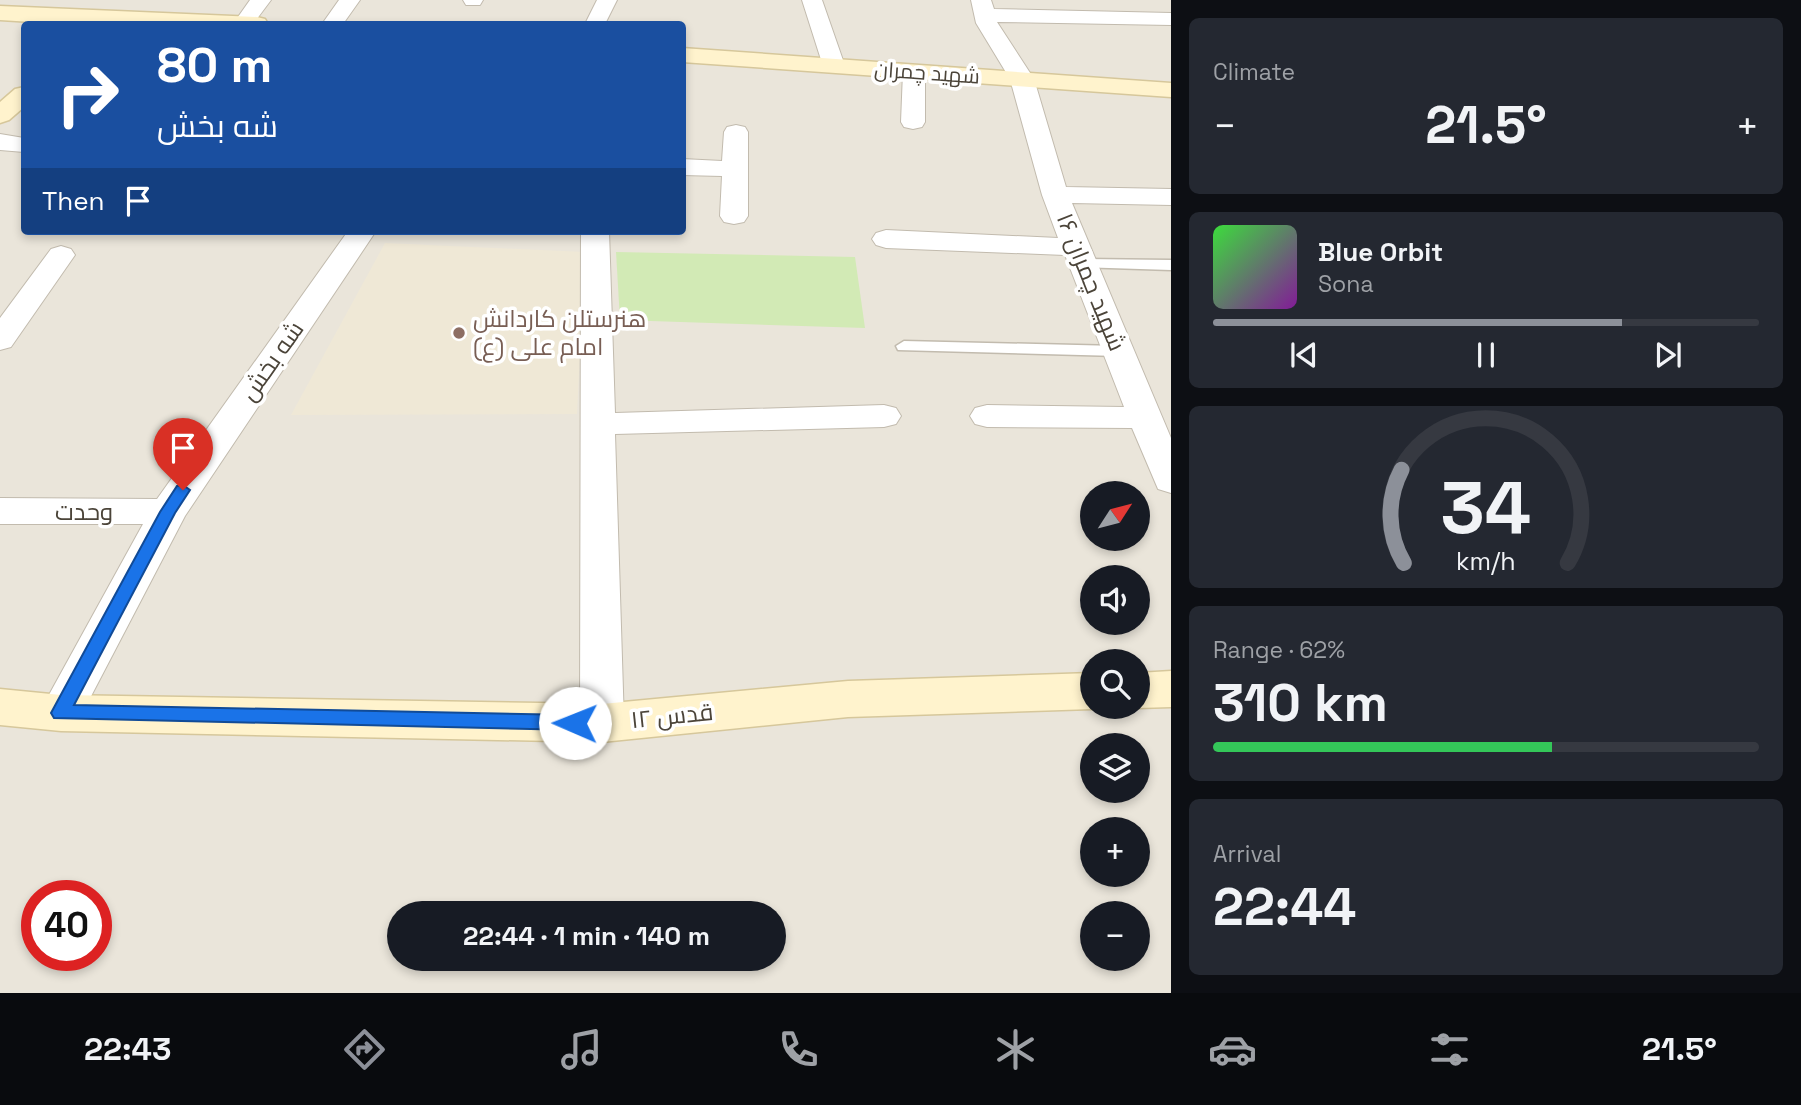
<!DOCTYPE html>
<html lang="en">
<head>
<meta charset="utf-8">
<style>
	:root { --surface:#171b24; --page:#242831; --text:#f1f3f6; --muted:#9ea1a6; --line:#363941; --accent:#8c9099 }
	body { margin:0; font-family:"Space Grotesk",Cairo,sans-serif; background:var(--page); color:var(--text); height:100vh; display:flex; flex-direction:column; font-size:26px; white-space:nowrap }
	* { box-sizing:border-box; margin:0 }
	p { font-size:23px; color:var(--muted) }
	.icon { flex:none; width:38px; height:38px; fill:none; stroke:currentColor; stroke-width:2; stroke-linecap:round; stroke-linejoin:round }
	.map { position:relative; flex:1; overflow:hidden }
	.details { display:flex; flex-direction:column; gap:18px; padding:18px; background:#0d0f14; width:630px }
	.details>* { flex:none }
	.top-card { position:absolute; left:21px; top:21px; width:665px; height:214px; border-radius:7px; box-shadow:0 4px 10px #0003; background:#1a4fa0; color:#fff; overflow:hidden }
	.needle { width:46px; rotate:54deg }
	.controls { position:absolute; left:1080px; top:481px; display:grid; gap:14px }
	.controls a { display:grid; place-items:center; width:70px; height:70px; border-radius:50%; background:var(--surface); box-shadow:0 4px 10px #0003; font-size:35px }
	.speed { position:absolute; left:21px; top:880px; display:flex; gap:14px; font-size:35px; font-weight:700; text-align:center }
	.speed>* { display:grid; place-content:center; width:91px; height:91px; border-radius:50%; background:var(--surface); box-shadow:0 4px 10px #0003; line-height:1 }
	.speed .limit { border:10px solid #d22; background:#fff; color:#111 }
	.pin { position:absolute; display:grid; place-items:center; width:60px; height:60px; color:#fff; margin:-72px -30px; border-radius:50% 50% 50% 0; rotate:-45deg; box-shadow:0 0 7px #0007 }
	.pin .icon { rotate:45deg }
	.me { position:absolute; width:77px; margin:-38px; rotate:271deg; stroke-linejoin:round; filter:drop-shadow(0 0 5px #0008) }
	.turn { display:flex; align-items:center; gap:24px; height:147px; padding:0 21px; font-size:32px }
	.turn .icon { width:91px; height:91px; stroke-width:2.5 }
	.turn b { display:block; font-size:49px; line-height:60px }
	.then { display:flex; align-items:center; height:66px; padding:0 21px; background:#0003; gap:14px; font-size:26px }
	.big { font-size:52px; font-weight:800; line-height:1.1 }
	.details .widget { flex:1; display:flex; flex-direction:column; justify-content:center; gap:10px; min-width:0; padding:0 24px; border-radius:10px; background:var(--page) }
	.details .dial { align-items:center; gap:0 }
	.dial svg { height:182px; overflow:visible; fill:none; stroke:var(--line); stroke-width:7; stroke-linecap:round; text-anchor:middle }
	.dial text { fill:var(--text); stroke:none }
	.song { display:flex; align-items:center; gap:21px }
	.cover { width:84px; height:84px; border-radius:10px; background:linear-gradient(135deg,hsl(120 70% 55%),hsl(290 70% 35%)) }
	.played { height:7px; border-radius:4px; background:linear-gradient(90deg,var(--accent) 75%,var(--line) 75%) }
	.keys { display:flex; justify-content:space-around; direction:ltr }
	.heat { display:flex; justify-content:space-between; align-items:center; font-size:38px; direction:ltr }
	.charge { height:10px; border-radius:5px; background:linear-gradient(90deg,#34c759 62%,var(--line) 0) }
	.trip { position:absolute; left:387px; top:901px; width:399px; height:70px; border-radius:35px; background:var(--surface); box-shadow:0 4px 10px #0003; font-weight:800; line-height:70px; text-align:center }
	.tabs { display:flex; height:112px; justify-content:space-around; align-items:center; background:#090b0e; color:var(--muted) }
	.tabs .icon { width:49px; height:49px }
	.tabs .current { color:var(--accent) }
	.tabs b { font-size:32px; color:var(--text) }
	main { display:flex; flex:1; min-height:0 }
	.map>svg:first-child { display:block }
	.residential { fill:#eae5da; fill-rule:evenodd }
	.education { fill:#efe8d6 }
	.green { fill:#d2eab5 }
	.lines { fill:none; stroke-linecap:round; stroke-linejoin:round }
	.lane-casing { stroke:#c2bbae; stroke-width:3 }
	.street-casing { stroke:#c2bbae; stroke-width:2 }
	.secondary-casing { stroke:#d6c79b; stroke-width:3 }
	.lane { fill:#fff; fill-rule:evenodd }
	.street { fill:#fff; fill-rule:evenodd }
	.secondary { fill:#fff3cd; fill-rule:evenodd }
	.route { fill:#1a73e8; stroke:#114b97; stroke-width:2 }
	.education-dot { fill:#8d6e63; stroke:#fff; stroke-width:2.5 }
	.labels { text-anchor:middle; stroke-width:7; stroke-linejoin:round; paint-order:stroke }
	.far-street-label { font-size:21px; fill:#4b4439; stroke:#fff }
	.street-label { font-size:24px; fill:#4b4439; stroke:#fff }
	.education-label { font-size:24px; fill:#785e54; stroke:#fff; text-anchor:start }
</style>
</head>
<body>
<main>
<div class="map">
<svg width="1171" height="993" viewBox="0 0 1171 993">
	<rect width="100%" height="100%" fill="#f6f3ec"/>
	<!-- residential -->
	<path class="residential" d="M 0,0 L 1171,0 L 1171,993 L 0,993 ZM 24,24 L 682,24 L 682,231 L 24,231 ZM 1092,494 L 1138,494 L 1138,539 L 1092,539 ZM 1092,578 L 1138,578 L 1138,623 L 1092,623 ZM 1092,662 L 1138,662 L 1138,707 L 1092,707 ZM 1092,746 L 1138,746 L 1138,791 L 1092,791 ZM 1092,830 L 1138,830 L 1138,875 L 1092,875 ZM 37,896 L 96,896 L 96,956 L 37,956 ZM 399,914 L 774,914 L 774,959 L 399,959 ZM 1092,914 L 1138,914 L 1138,959 L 1092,959 Z"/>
	<!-- education -->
	<path class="education" d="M 385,243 L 585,252 L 577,414 L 291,415 Z"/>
	<!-- green -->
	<path class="green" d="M 616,252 L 855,257 L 865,328 L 620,320 Z"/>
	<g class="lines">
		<!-- lane casing -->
		<g class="lane-casing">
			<path id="lane" d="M 1083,259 L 1171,260 L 1171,270 L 1078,267 L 1075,264 Z
				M 904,341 L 1118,346 L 1126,351 L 1118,356 L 898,350 L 896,346 Z"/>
		</g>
		<!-- street casing -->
		<g class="street-casing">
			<path id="street" d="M 250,0 L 271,0 L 253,24 L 233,24 Z
				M 339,0 L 360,0 L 343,24 L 322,24 Z
				M 463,0 L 483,0 L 480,5 L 466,5 Z
				M 597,0 L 617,0 L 605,24 L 585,24 Z
				M 802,0 L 822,0 L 845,66 L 842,71 L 826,71 L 823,66 Z
				M 971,0 L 991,0 L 994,9 L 1171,13 L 1171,25 L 997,22 L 1034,79 L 1066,187 L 1171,189 L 1171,205 L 1072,203 L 1171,438 L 1171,493 L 1158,489 L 1132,428 L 987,427 L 975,424 L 970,416 L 975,408 L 987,405 L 1124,407 L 1065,255 L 886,248 L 876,245 L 872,239 L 876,233 L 886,230 L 1058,238 L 1042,195 L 1010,79 L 976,23 Z
				M 914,65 L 922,67 L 925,72 L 925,122 L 922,127 L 913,129 L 904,127 L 901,122 L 903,72 L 906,67 Z
				M 736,125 L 745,127 L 748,132 L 748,216 L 744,222 L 734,224 L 724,222 L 720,216 L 722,176 L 682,175 L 682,159 L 722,161 L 724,132 L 727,127 Z
				M 0,134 L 24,138 L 24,152 L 0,150 Z
				M 348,231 L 376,231 L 185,516 L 76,725 L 61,730 L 46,725 L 39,713 L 143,524 L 0,524 L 0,498 L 157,499 Z
				M 581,231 L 609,231 L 615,413 L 884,405 L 896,408 L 901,416 L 896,424 L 884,427 L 615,434 L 624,723 L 618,736 L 602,741 L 586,736 L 580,723 Z
				M 61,246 L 71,249 L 75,255 L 11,347 L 0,350 L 0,318 L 51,249 Z"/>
		</g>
		<!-- secondary casing -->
		<g class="secondary-casing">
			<path id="secondary" d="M 0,6 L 257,17 L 265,19 L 268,24 L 32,22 L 0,20 Z
				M 682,48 L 1171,83 L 1171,97 L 682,62 Z
				M 24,87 L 24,107 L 9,120 L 0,123 L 0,102 L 15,89 Z
				M 1171,671 L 1171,707 L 1138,708 L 1136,707 L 1138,673 Z
				M 1092,673 L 1092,707 L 1097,707 L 1092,709 L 848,717 L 602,742 L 61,731 L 0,725 L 0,689 L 61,695 L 602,704 L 848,681 Z"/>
		</g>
		<!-- lane -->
		<use href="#lane" class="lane"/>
		<!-- street -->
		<use href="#street" class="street"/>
		<!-- secondary -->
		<use href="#secondary" class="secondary"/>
	</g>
	<!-- route -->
	<path class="route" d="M 183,485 L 190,490 L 175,513 L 74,705 L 575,715 L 582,717 L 584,723 L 582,728 L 575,730 L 54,718 L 51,713 L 160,512 L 177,486 Z"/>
	<!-- markers -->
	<circle class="education-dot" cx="459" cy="333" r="7"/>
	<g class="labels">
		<!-- far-street labels -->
		<g class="far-street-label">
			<text transform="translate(927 73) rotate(4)" y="7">شهید چمران</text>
		</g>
		<!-- street labels -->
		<g class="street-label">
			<text transform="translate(1091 282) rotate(68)" y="8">شهید چمران ۱۶</text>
			<text transform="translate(272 361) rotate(-55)" y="8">شه بخش</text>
			<text x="84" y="520">وحدت</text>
			<text transform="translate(672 716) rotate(-6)" y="8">قدس ۱۲</text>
		</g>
		<!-- education labels -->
		<g class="education-label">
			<text x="473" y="327">هنرستلن کاردانش<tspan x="473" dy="28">امام علی (ع)</tspan></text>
		</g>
	</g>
</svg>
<div class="controls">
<a><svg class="needle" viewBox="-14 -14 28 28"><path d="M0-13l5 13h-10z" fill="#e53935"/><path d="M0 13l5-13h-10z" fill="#9ea1a6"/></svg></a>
<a><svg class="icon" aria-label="sound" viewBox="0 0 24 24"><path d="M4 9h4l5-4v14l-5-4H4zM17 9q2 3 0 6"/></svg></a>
<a><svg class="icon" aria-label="search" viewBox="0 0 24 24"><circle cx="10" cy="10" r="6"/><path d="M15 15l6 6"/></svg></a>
<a><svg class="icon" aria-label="layers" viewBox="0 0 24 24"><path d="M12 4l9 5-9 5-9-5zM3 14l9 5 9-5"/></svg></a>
<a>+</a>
<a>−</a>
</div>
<div class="speed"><div class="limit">40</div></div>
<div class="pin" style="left:183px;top:490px;background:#d93025"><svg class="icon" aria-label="arrive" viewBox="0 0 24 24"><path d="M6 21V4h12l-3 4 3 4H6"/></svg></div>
<svg class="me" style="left:575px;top:723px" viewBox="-20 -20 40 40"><circle r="19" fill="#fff"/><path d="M0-13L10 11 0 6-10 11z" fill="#1a73e8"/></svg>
<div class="trip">22:44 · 1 min · 140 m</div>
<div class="top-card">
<div class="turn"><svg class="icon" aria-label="right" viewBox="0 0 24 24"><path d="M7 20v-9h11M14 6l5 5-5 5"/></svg><div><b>80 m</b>شه بخش</div></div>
<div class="then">Then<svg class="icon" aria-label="arrive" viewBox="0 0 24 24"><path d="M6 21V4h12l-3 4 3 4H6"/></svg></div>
</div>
</div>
<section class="details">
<div class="widget"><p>Climate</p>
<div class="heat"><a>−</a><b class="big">21.5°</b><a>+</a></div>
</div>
<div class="widget">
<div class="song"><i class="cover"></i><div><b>Blue Orbit</b><p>Sona</p></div></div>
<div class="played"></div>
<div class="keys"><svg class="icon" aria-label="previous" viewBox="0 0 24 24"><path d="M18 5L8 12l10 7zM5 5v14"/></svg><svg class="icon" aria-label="pause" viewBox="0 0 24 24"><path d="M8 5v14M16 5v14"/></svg><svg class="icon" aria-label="next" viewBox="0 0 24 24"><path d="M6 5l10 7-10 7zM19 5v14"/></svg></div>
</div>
<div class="widget dial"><svg viewBox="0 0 100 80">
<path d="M14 69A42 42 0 1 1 86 69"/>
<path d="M14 69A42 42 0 0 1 13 28" stroke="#8c9099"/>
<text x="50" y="56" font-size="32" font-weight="700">34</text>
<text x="50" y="72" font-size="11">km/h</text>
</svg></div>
<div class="widget"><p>Range · 62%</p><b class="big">310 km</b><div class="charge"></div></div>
<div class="widget"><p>Arrival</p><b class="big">22:44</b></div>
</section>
</main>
<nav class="tabs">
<b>22:43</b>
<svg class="icon current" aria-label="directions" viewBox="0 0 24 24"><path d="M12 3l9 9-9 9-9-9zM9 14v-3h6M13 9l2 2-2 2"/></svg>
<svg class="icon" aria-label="music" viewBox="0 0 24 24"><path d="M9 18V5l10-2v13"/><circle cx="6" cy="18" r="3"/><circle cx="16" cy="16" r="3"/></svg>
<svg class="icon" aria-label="phone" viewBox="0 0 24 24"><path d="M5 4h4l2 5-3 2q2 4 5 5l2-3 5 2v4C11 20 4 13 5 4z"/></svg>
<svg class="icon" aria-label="climate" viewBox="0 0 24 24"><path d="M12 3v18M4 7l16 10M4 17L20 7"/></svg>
<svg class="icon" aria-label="car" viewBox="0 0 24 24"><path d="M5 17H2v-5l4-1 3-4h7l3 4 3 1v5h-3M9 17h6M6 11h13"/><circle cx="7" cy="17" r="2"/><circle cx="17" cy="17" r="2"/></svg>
<svg class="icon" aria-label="filters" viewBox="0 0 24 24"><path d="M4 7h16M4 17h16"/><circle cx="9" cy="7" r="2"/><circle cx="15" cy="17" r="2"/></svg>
<b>21.5°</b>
</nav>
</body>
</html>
